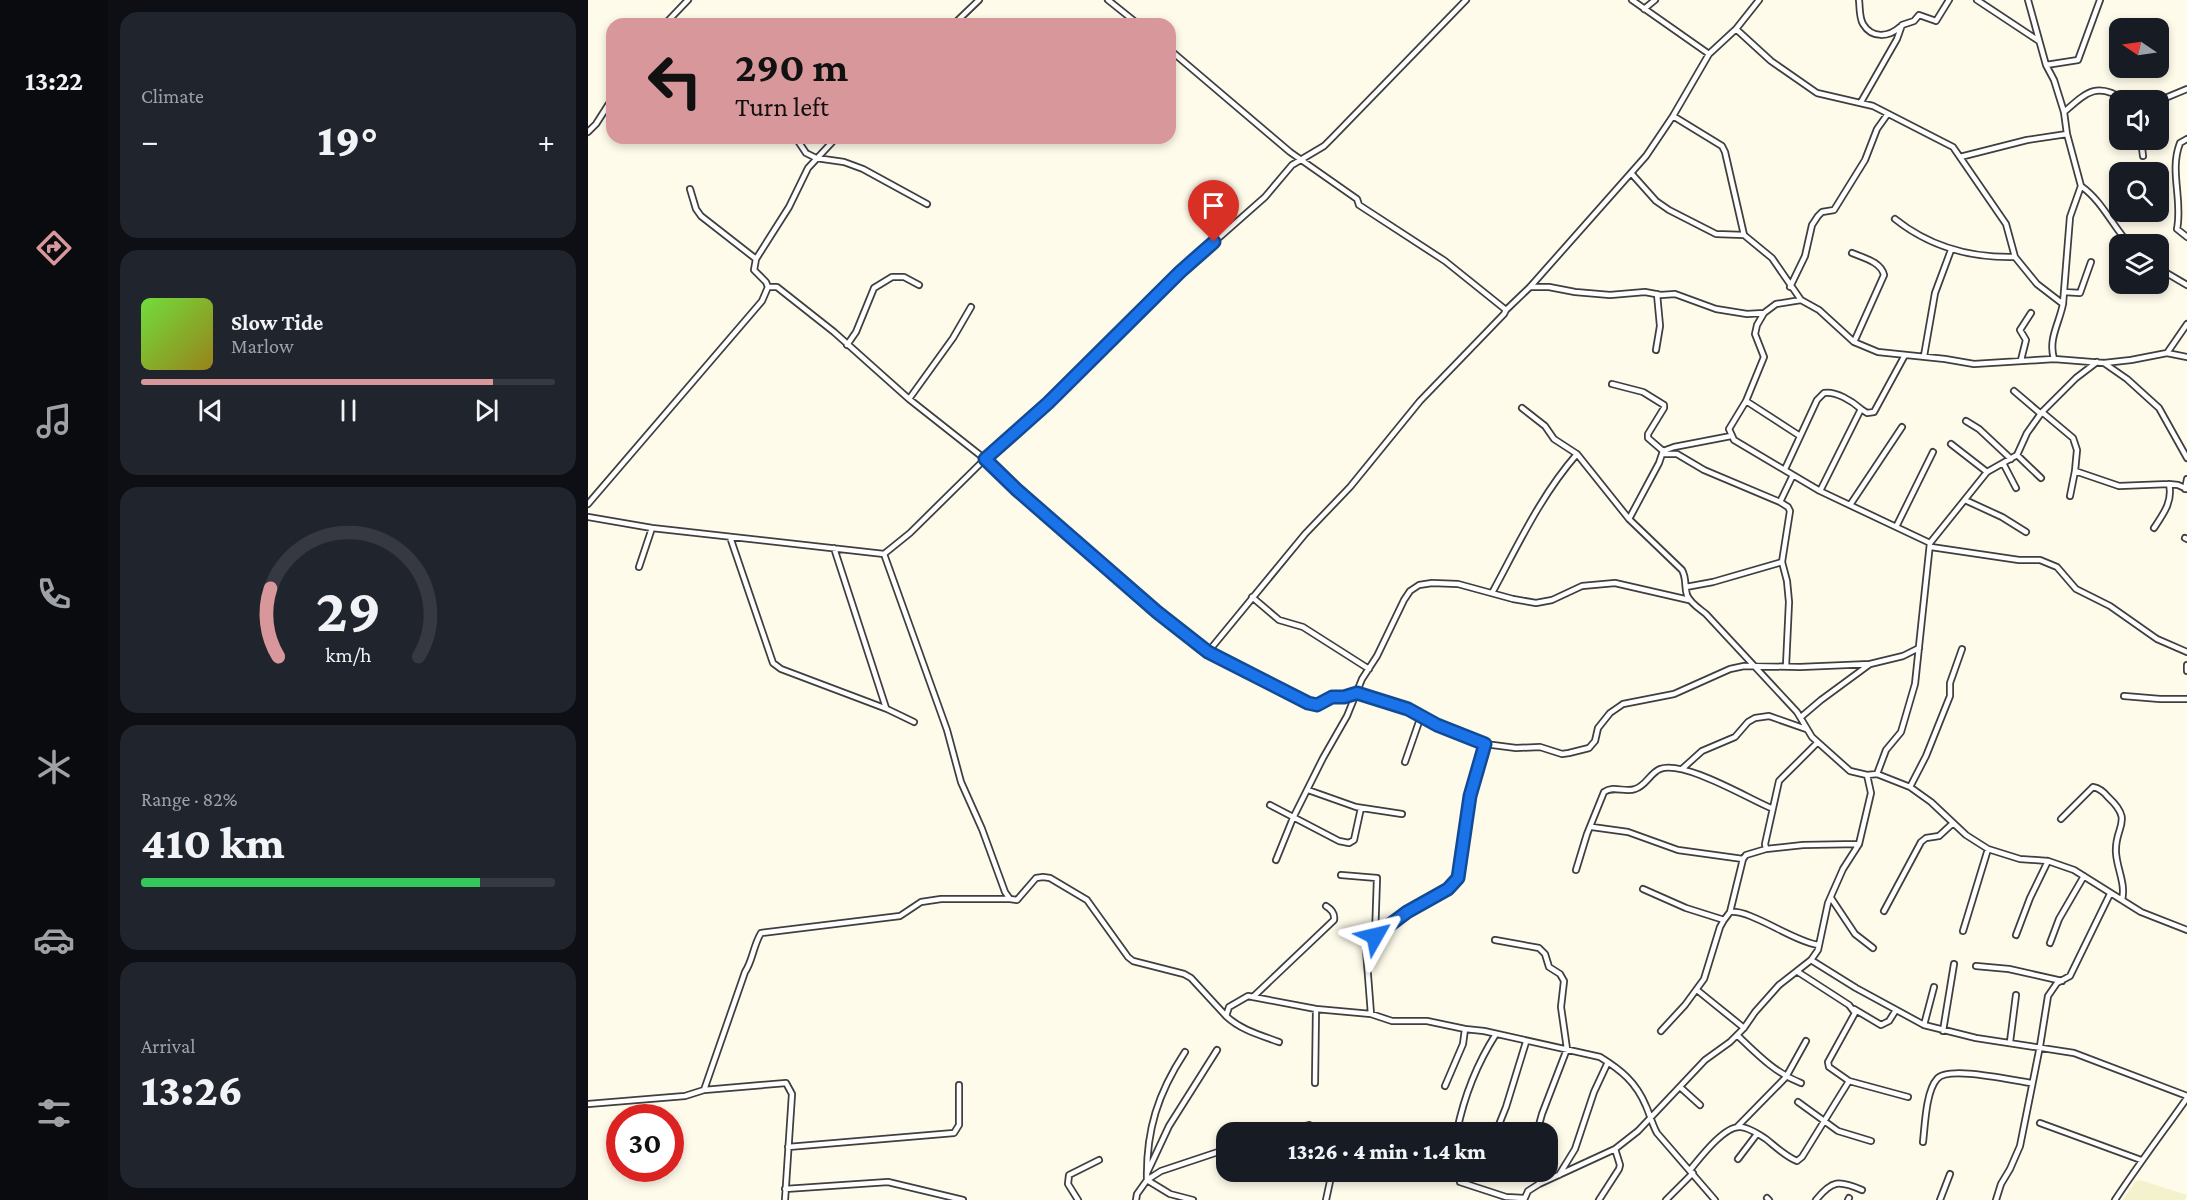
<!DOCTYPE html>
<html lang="en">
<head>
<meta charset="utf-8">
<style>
	:root { --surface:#171b24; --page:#20242c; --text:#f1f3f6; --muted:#9ea1a6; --line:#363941; --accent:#d8979b }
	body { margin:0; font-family:"Crimson Pro",serif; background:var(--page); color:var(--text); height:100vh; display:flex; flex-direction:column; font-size:22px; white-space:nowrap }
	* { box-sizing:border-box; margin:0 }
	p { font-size:20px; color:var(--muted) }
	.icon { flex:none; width:33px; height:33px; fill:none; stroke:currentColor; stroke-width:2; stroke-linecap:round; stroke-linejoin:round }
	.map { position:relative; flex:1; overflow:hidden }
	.sheet { display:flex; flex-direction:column; gap:12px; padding:12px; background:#0d0f14; width:480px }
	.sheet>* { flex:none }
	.top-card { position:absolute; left:18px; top:18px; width:570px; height:126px; border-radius:18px; box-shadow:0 3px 9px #0003; background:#d8979b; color:#111; overflow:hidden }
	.needle { width:39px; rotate:283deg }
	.controls { position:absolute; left:1521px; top:18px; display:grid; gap:12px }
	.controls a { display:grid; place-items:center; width:60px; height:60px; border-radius:12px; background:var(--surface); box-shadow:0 3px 9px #0003; font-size:30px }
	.speed { position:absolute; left:18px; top:1104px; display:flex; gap:12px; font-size:30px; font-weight:700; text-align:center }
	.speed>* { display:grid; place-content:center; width:78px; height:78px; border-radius:50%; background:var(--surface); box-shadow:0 3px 9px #0003; line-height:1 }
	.speed .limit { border:9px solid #d22; background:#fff; color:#111 }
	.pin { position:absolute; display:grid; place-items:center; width:51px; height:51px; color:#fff; margin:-62px -26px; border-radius:50% 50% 50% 0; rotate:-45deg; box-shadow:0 0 6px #0007 }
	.pin .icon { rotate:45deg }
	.me { position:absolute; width:66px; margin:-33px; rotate:53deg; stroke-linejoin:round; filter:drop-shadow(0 0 4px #0008) }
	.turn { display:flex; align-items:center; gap:21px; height:126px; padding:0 30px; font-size:27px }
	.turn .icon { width:78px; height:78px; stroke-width:2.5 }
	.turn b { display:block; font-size:42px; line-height:51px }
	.big { font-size:45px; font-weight:800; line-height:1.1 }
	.sheet .tile { flex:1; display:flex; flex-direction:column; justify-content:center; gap:9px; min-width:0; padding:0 21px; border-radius:18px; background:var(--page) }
	.sheet .dial { align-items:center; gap:0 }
	.dial svg { height:156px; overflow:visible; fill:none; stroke:var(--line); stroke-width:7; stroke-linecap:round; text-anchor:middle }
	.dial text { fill:var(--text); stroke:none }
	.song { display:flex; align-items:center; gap:18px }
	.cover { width:72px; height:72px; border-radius:9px; background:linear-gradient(135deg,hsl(100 70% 55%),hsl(50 70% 35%)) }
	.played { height:6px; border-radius:3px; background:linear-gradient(90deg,var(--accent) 85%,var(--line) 85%) }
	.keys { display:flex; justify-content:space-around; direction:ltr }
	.heat { display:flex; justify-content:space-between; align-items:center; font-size:33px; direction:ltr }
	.charge { height:9px; border-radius:4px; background:linear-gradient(90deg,#34c759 82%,var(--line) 0) }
	.trip { position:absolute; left:628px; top:1122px; width:342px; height:60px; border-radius:18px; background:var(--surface); box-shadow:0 3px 9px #0003; font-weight:800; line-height:60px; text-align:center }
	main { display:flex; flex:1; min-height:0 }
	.dock { display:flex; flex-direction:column; width:108px; justify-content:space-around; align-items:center; background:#090b0e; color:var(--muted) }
	.dock .icon { width:42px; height:42px }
	.dock .on { color:var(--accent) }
	.dock b { font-size:27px; color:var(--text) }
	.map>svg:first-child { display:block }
	.farmland { fill:#f4f1cd }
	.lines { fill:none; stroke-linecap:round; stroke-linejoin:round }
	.street-casing { stroke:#3f3f3f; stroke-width:8 }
	.street { stroke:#fff; stroke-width:4.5 }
	.route-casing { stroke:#114b97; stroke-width:15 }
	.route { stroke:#1a73e8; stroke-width:10 }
</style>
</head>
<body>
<main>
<nav class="dock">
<b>13:22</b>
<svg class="icon on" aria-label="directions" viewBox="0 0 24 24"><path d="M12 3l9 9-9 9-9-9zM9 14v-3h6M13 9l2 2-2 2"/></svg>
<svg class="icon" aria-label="music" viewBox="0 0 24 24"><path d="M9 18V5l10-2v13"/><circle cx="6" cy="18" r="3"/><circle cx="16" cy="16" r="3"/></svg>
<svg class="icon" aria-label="phone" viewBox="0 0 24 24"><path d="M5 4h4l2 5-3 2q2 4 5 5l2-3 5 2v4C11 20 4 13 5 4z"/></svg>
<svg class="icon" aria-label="climate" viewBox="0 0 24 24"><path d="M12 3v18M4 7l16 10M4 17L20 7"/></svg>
<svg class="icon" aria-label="car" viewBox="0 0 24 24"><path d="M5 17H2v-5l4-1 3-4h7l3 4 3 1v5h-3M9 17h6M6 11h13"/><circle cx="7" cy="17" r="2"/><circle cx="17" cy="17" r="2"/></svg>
<svg class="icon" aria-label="filters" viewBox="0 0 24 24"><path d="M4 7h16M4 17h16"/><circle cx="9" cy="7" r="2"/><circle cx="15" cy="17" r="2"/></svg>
</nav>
<section class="sheet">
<div class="tile"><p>Climate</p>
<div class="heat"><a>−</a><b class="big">19°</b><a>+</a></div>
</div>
<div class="tile">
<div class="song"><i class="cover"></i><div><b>Slow Tide</b><p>Marlow</p></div></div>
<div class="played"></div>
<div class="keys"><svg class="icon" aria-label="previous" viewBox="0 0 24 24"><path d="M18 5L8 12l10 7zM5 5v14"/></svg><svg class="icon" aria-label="pause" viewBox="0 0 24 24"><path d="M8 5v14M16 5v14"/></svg><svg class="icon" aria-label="next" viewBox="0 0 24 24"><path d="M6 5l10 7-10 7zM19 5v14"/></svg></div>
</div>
<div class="tile dial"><svg viewBox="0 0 100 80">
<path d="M14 69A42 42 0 1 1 86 69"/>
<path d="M14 69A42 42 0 0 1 10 34" stroke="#d8979b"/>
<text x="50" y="56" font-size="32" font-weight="700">29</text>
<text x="50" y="72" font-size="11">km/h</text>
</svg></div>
<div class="tile"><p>Range · 82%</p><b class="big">410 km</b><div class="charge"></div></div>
<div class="tile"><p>Arrival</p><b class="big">13:26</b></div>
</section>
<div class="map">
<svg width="1599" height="1200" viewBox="0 0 1599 1200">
	<rect width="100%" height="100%" fill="#fffbeb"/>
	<!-- farmland -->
	<path class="farmland" d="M 1552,1180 L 1599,1195 L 1597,1200 L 1535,1200 L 1547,1182 Z"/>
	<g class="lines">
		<!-- street casing -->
		<g class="street-casing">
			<path id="street" d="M 520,0 L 550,24
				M 1044,0 L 1121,54
				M 1271,0 C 1272,8 1271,17 1275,24 C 1284,39 1301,37 1312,27
				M 1389,0 L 1451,41
				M 1440,0 L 1458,65 L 1466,80 L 1476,112 L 1479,134 L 1493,186 L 1482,217 L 1475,304 C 1471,324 1460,339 1466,359
				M 1056,9 L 1067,0
				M 77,24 L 100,0
				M 366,24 L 391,0
				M 1148,29 L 1183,61 L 1229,93 L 1285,106 L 1365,147 L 1418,224 L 1427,257 L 1449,284 L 1475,304
				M 582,50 L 702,152 L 769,199 L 771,205 L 857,261 L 918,310
				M 1458,65 L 1490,60 L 1512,0
				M 1570,101 L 1599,89
				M 1273,102 L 1309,39 L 1314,25 L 1326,21 L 1331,15 L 1348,21 L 1361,0
				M 1476,112 C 1498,93 1508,81 1537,100
				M 1085,116 L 1134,146 L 1137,152 L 1156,235 L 1184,258 L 1213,300
				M 0,132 L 8,124 L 24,99
				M 208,138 L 218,153 L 228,158 L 256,162 L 275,169 L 339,204
				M 1599,139 L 1592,143 C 1581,171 1595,200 1589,229 L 1599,237
				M 1553,140 L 1555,156
				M 1372,157 L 1439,140 L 1479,134
				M 1043,173 L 1068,201 L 1081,210 L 1128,234 L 1156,235
				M 1493,186 C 1514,201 1524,225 1541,244
				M 102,189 L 108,209 L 113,216 L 168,259
				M 1307,219 C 1342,247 1382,258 1427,257
				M 1264,253 C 1276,258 1293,262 1296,275 L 1266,342
				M 1570,268 L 1599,285
				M 180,287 L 189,287 L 246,332 L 321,399 L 397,459 L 429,490 L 569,612 L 620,652 L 717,534 L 762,487 L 832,401 L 916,314 L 918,310 L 942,287 L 1058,156 L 1085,116 L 1121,54 L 1148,29 L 1171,0
				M 942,287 L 961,287 L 987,292 L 1022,295 L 1057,292 L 1073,295 L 1087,294 L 1128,309 L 1159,314 L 1176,313
				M 1202,287 L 1217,256 L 1224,225 L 1230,216 L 1234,212 L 1246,210 L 1277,160 L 1289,129 L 1299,115
				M 1476,292 L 1492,293 L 1503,262
				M 259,345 L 268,332 L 286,288 L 304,277 L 316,277 L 331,285
				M 1068,350 L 1072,326 L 1069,294
				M 1579,353 L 1599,324
				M 1336,356 L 1347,293 L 1363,250
				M 1433,360 L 1438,340 L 1432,330 L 1443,313
				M 1516,363 L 1539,379 L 1571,408 L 1599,458
				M 1024,384 L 1055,392 L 1076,405 L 1076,408 L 1060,434 L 1060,438 L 1075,451 L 1071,463 L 1041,519
				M 1426,391 L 1453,414
				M 321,399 L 365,338 L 383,307
				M 1158,401 L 1212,436
				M 934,408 L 957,426 L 966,439 L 989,454 L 1041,519 L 1094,570 C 1099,579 1096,586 1099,595 C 1102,603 1112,609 1118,614 L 1209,712 L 1224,737 L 1262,771 L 1279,775 L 1289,774 L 1322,787 L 1343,802 L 1378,835 L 1400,849 L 1432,859 L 1460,861 L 1486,870 L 1553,912 L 1599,930
				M 1454,412 L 1485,438 L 1489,450 L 1487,471 L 1531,486 L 1581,484 L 1590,485 L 1599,489
				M 1378,421 L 1391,429 L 1423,459
				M 1363,444 L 1399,472
				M 1075,451 L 1086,447 L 1143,436
				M 1074,454 L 1089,454 L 1116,470 L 1192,502
				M 1429,455 L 1453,478
				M 1415,463 L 1428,488
				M 1197,469 L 1229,400 L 1236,393 C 1248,391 1264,401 1273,409
				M 1597,489 L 1599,479
				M 1232,491 L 1273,409 L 1279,413 L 1286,412 L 1317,355
				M 1482,496 L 1487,471
				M 1377,500 L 1414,517 L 1438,532
				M 0,504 L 174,301 L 180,287 L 178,282 L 166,270 L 168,259 L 201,207 L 220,168 L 248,138
				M 1262,505 L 1314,427
				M 0,517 L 64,528 L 296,554 L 322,533 L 397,459 L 460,403 L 592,272 L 677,197 L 704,165 L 736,146 L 745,137 L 878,0
				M 1308,527 L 1345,452
				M 1566,528 C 1576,513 1585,501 1581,484
				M 142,537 L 185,663 L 193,669 L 299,709 L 326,722
				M 1597,538 L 1599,539
				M 1342,543 L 1232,491 L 1146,440 L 1141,429 L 1158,401 L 1176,357 L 1167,334 L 1169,325 L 1176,313 L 1188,304 L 1213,300 L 1231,310 L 1266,342 L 1290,352 L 1357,359 L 1386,364 L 1466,359 L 1516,363 L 1543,360 L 1579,353 L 1599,357
				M 1343,547 L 1431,560 L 1452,560 L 1469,567 L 1488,589 L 1522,606 L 1569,639 L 1599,652
				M 246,548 L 298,708
				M 296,554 L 359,730 L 373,782 L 394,829 L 417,892 L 422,899 L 429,900 L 448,878 L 455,877 L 462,878 L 499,900 L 540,957 L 545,961 L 596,974 L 603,978 L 638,1016 L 641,1007 L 660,996 L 728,1009 L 783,1014 L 804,1021 L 839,1021 L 877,1029 L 896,1031 L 1012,1057 C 1033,1070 1048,1082 1058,1106 C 1062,1115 1064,1124 1069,1133 L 1127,1200
				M 51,567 L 64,528
				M 1098,587 L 1125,582 L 1194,562
				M 904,593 C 930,545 953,495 989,454
				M 664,597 L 691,620 L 715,627 L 781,669
				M 620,652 L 720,703 L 729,705 L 744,697 L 756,697 L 769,693 L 820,709 L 850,725 L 897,744 L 928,748 L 952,747 L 974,754 L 981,753 L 1001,748 L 1007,741 L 1010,728 L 1022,713 L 1035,704 L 1086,694 L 1142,669 L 1156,666 L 1212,667 L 1282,664
				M 1599,665 L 1599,671
				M 1198,666 L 1201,602 L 1199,581 L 1194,562 L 1202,511 L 1200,507 L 1192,502 L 1205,475
				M 1536,696 L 1572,699 L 1599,699
				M 1213,717 L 1233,700 L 1282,664 L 1315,656 L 1331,648
				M 817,762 L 833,716
				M 1094,769 L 1114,751 L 1147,737 L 1160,722 L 1167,718 L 1181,716 L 1218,729
				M 1289,774 L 1298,750 L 1313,732 L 1327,684 L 1342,543 L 1399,472 L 1429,455 L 1439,433 L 1454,412 L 1488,378 L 1509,362
				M 1322,787 L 1338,756 L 1362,696 L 1362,683 L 1374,649
				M 720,790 L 768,807 L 814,814
				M 682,805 L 751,841 L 761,843 L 766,840 L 773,808
				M 1473,819 L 1505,787 C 1511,788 1516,792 1520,797 C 1547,822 1526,826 1528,853 C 1529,869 1538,884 1534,900
				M 1004,827 L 1040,832 L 1090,850 L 1155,859 L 1158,855 L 1178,849 L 1215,845 L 1271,844
				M 1178,849 L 1177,844 L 1191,781 L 1229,743
				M 688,860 L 705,818 L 735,758 L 759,716 L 774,679 L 789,656 L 816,600 L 822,591 L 831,585 L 844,583 L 870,584 L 925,599 L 948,603 L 964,600 L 994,586 L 1027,583 L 1101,600
				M 988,870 L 999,834 L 1016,792 C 1026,785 1037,793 1047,789 C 1058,786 1062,773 1072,769 C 1096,760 1159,798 1183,808
				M 753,875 L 789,878 L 787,936
				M 1055,889 L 1098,908 L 1136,920 L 1142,912 L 1155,859
				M 1243,898 L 1267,934 L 1285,948
				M 1296,911 L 1333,842 L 1338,838 L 1351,836 L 1364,824
				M 1142,912 C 1162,909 1206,942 1231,945
				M 1375,931 L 1400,849
				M 1428,935 L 1442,898 L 1460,861
				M 907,940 L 951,948 L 957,954 L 961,967 L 972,974 L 976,981 L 973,1007 L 979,1049 L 954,1114 L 949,1132
				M 1462,943 L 1471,919 L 1496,876
				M 1223,960 L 1268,988 L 1336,1025 L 1346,987
				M 1388,966 L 1421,969 L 1474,981
				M 1210,972 L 1261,1005 L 1267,1013 L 1240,1062 L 1241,1067 L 1261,1081 L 1320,1097
				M 1109,990 L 1156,1028
				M 665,997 L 746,920 C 747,914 743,909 738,906
				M 1266,1009 L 1293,1025 L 1301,1021 L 1308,1010
				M 783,1014 L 778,950 L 783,939 L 819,912 L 860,889 L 870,878 L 881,797 L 897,744
				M 638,1016 C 653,1030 672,1035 691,1042
				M 1336,1025 L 1388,1038 L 1486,1053 L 1599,1096
				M 1073,1031 L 1097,1005 L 1116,979 L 1132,927 L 1136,920
				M 1355,1031 L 1366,964
				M 1149,1035 C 1169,1054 1187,1073 1213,1083
				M 1422,1042 L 1428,995
				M 727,1083 L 728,1009
				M 857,1086 L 875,1044 L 877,1029
				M 1092,1087 L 1112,1105
				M 116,1090 L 198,1083 L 204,1094 L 197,1200
				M 1210,1102 L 1250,1131 L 1283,1141
				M 0,1104 L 97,1096 L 116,1090 L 157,972 C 165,960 165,946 173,933 L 312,916 L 333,902 L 353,899 L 422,899
				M 1452,1123 L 1553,1160
				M 1149,1127 L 1198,1077 L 1218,1041
				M 695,1132 L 721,1125
				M 871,1132 L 869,1131 C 876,1097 890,1062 908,1034
				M 908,1132 L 918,1107 L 938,1042
				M 1335,1142 C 1337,1125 1338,1091 1349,1079 C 1360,1065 1426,1081 1444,1083
				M 200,1147 L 366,1133 L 371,1125 L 371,1085
				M 1150,1159 L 1169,1134
				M 1102,1170 C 1112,1158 1136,1126 1152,1127 C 1160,1127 1172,1135 1178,1139 C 1188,1147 1197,1156 1209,1161 L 1214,1157 L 1261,1081
				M 559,1173 L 581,1126 L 629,1050
				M 971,1175 L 987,1149 L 1006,1092 L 1020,1062
				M 559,1180 C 558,1130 570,1093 597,1052
				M 559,1180 L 573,1171 L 639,1149
				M 872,1182 L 918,1197 L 936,1198
				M 951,1184 L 951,1172
				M 197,1189 L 300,1182 L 375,1200
				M 1179,1198 L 1181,1200
				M 490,1200 L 480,1184 L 481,1175 L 511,1160
				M 548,1200 L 549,1194 L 559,1180 L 582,1194 L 605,1200
				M 738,1200 L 744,1172
				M 936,1200 L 940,1191 L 951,1184 L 1027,1149 L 1050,1131 L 1117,1060 L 1142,1042 L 1156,1028 L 1167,1012 L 1191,985 L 1223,960 L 1230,950 L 1240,903 L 1255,869 L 1271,844 L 1283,793 L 1279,775
				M 1011,1200 L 1031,1169 L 1032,1165 L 1027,1149
				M 1078,1200 L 1105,1173
				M 1228,1200 C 1244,1180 1251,1180 1274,1190
				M 1260,1200 L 1261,1198
				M 1352,1200 L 1362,1174
				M 1408,1200 L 1413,1184 L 1422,1169 L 1432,1146 L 1452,1046 L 1460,996 L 1469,983 L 1482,976 L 1522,894
				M 1527,1200 C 1550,1165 1575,1132 1599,1098"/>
		</g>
		<!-- street -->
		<use href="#street" class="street"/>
	</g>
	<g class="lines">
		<!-- route casing -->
		<g class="route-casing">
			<path id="route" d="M 626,242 L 592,272 L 460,403 L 397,459 L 429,490 L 569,612 L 620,652 L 720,703 L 729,705 L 744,697 L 756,697 L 769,693 L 820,709 L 849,725 L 897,744 L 882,796 L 870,878 L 860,889 L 819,912 L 787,936"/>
		</g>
		<!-- route -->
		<use href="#route" class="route"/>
	</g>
</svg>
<div class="controls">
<a><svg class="needle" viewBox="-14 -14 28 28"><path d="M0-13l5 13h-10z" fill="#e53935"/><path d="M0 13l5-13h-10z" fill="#9ea1a6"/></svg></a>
<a><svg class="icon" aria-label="sound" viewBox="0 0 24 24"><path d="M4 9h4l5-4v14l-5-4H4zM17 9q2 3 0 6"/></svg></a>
<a><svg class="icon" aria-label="search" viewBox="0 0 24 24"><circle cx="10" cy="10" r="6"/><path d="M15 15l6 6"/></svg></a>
<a><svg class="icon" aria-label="layers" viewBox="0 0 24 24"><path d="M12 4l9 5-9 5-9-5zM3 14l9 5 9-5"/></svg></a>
</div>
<div class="speed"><div class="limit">30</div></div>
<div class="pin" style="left:626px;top:242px;background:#d93025"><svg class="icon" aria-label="arrive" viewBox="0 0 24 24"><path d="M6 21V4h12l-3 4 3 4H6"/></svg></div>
<svg class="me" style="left:787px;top:936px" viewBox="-20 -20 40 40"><path d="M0-17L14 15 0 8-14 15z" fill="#1a73e8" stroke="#fff" stroke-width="4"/></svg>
<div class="trip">13:26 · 4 min · 1.4 km</div>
<div class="top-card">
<div class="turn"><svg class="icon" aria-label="left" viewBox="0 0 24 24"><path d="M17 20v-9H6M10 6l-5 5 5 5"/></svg><div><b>290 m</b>Turn left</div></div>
</div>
</div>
</main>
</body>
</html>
